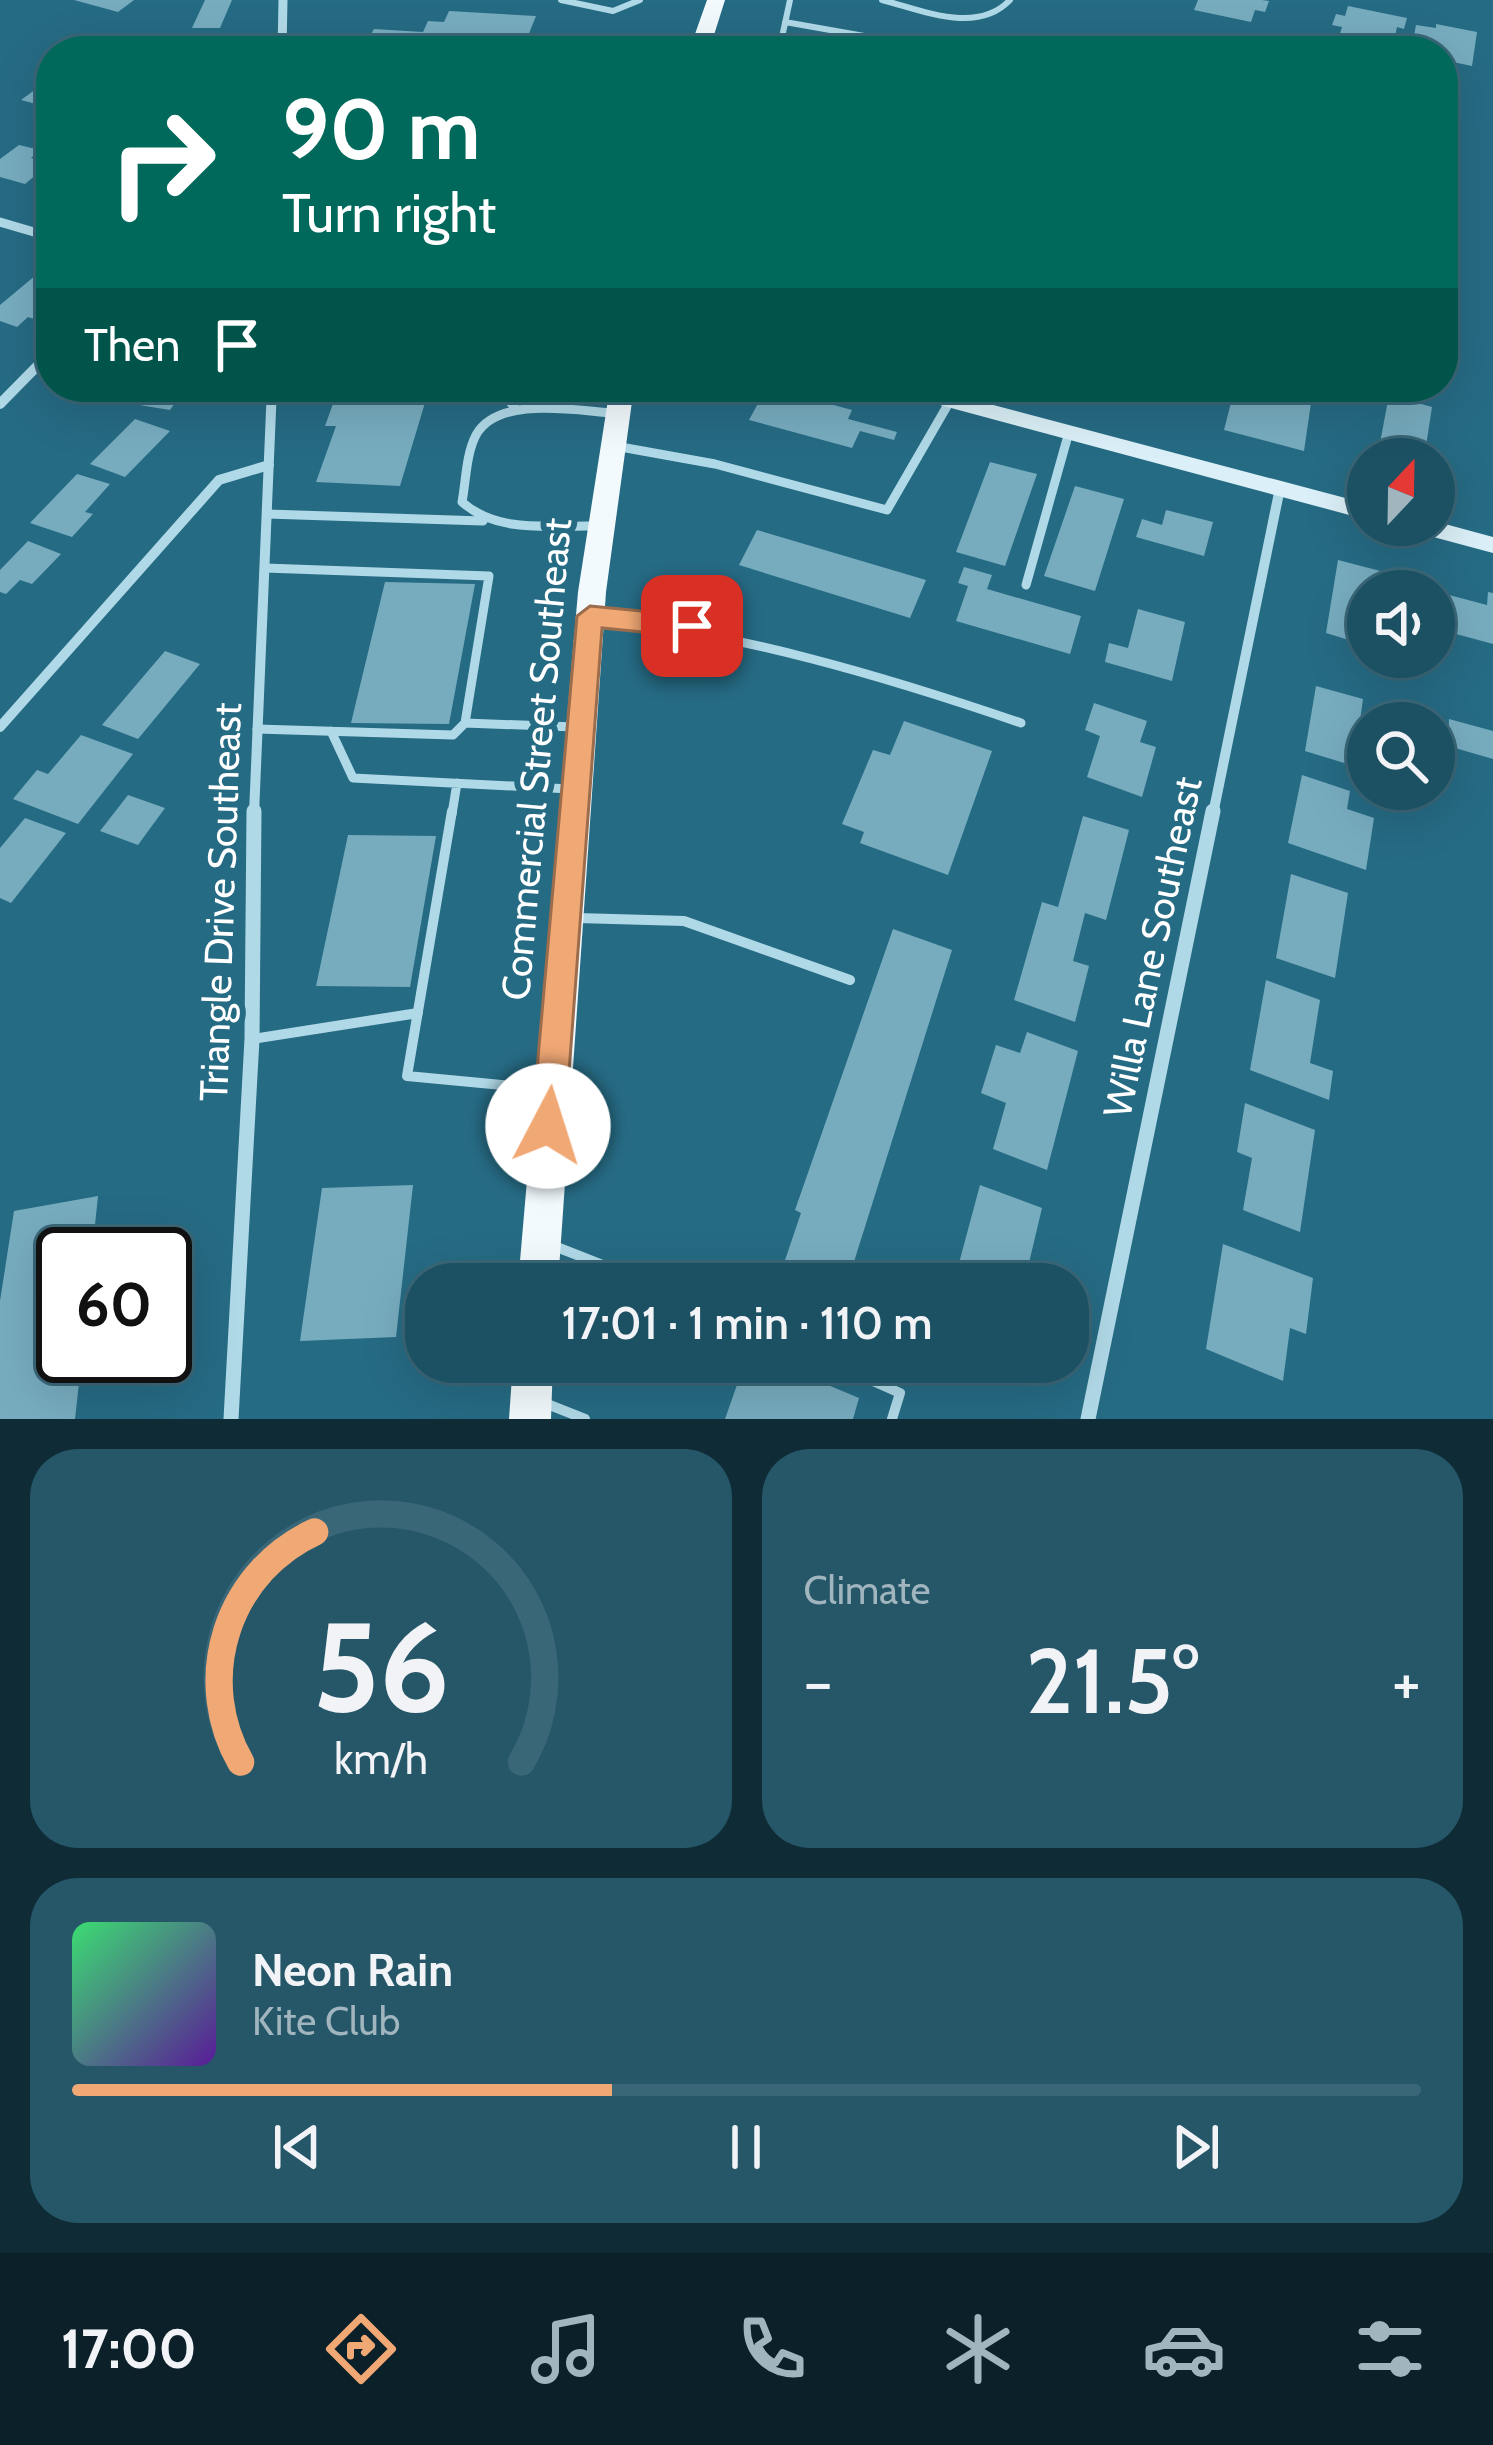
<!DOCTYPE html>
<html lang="en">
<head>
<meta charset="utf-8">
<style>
	:root { --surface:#1c5063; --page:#255769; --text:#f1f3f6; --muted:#a0b5be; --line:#3a6778; --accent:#f0a875 }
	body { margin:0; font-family:Cabin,sans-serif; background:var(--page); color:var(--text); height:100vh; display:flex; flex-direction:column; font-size:45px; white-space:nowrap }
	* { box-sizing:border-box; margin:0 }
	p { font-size:39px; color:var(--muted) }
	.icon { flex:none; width:66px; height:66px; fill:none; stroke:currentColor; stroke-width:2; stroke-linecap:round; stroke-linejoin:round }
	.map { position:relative; height:1419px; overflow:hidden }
	.details { display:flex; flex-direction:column; gap:30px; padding:30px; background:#0f2c36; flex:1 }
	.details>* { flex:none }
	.top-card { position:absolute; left:36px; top:36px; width:1422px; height:366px; border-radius:48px; box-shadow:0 12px 48px #0002,0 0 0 3px var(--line); background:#00695c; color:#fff; overflow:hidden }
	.needle { width:78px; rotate:22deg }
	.controls { position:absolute; left:1347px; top:438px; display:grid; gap:24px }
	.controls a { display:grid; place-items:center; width:108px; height:108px; border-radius:50%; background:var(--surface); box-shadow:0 12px 48px #0002,0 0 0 3px var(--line); font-size:60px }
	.speed { position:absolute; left:36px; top:1227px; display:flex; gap:24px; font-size:60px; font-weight:700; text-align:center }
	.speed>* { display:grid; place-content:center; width:156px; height:156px; border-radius:50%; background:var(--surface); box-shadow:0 12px 48px #0002,0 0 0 3px var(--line); line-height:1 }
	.speed .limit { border:6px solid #111; border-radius:18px; background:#fff; color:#111 }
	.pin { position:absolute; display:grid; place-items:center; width:102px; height:102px; color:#fff; margin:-51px; border-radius:24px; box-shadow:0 6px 18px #0006 }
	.me { position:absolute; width:132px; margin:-66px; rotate:5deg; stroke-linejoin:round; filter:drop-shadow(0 0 9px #0008) }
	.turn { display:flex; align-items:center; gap:42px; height:252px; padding:0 48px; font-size:54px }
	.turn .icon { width:156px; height:156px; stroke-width:2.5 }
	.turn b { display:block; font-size:84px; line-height:102px }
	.then { display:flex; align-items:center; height:114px; padding:0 48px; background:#0003; gap:24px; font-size:45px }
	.big { font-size:90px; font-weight:600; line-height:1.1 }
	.details .tile { flex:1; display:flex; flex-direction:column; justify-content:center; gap:18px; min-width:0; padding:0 42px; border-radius:48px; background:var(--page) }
	.details .dial { align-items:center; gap:0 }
	.dial svg { height:312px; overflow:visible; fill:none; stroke:var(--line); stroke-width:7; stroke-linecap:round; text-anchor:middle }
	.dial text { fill:var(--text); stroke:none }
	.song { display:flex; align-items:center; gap:36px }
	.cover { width:144px; height:144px; border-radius:18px; background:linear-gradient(135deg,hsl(140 70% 55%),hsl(270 70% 35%)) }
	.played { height:12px; border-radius:6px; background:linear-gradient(90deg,var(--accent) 40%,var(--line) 40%) }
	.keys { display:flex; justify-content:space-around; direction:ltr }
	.heat { display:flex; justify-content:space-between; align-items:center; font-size:66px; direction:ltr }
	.details .tiles { flex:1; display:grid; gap:30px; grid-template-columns:1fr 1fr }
	.tile:last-child { grid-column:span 2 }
	.trip { position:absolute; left:405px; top:1263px; width:684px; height:120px; border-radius:48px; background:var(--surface); box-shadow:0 12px 48px #0002,0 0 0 3px var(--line); font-weight:600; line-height:120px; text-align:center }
	.menu { display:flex; height:192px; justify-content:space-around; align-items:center; background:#0b2028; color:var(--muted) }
	.menu .icon { width:84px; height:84px }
	.menu .active { color:var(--accent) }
	.menu b { font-size:54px; color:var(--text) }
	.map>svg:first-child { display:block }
	.building { fill:#77acbf }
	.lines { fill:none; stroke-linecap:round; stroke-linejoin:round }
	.lane-far2 { stroke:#b0d9e7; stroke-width:6 }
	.lane-far1 { stroke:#b0d9e7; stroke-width:9 }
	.lane { stroke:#b0d9e7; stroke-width:10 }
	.street-far2 { stroke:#b0d9e7; stroke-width:9 }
	.street-far1 { stroke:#b0d9e7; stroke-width:10 }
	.street { stroke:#b0d9e7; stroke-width:15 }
	.secondary { fill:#daeff7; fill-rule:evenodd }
	.primary { fill:#f2fafe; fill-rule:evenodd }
	.route { fill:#f0a875; stroke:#9c6d4c; stroke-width:3 }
	.labels { text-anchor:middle; stroke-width:12; stroke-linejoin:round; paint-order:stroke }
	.street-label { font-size:39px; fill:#fff; stroke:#266b84 }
</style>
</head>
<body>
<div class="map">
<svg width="1493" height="1419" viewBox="0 0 1493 1419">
	<rect width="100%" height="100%" fill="#266b84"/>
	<!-- building -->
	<path class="building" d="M 74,0 L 134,0 L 118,12 Z
		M 205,0 L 232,0 L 220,28 L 192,28 Z
		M 1198,0 L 1262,0 L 1269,1 L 1265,12 L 1255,10 L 1251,22 L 1194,10 Z
		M 1348,6 L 1407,18 L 1404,29 L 1397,27 L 1395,36 L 1403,38 L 1400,50 L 1339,37 L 1342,27 L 1332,25 L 1336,14 L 1345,16 Z
		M 449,11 L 536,16 L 522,51 L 362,51 L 374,29 L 423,32 L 428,21 L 444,22 Z
		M 1436,24 L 1477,32 L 1472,66 L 1443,60 L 1443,51 L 1411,51 L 1416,25 L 1436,28 Z
		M 51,78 L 51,108 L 21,100 Z
		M 19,145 L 40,150 L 31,158 L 50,163 L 25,184 L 0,177 L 0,159 Z
		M 36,275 L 51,279 L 51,320 L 47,323 L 28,317 L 17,327 L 0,321 L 0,305 Z
		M 139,387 L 186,387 L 170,410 L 127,403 Z
		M 339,387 L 399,387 L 397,394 L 427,396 L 400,486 L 316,482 L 336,426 L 325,426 Z
		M 767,387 L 852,410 L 848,419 L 897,432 L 894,440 L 860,431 L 852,448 L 749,420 Z
		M 1235,387 L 1294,387 L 1311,403 L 1304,451 L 1224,430 Z
		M 1389,395 L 1432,407 L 1426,446 L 1413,442 L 1410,459 L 1377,459 Z
		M 135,419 L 170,431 L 125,477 L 90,464 Z
		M 990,462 L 1037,474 L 1005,566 L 956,552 Z
		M 77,474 L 110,484 L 85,512 L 93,514 L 72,537 L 30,523 Z
		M 1075,486 L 1124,499 L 1095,591 L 1044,576 Z
		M 1166,510 L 1213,522 L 1204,556 L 1136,537 L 1142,519 L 1162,525 Z
		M 757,530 L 926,580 L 910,618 L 739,565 Z
		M 28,541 L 61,554 L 32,584 L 20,580 L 6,594 L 0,592 L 0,570 Z
		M 1338,560 L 1392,574 L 1389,591 L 1368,591 L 1368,604 L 1351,599 L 1350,610 L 1366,615 L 1362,644 L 1326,633 Z
		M 964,567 L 992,575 L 987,589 L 1081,616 L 1070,654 L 956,621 L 968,586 L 958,583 Z
		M 1411,577 L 1437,584 L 1434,591 L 1487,605 L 1488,592 L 1493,593 L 1493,644 L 1434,628 L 1434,591 L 1409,591 Z
		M 385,582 L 475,584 L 449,724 L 351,723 Z
		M 1138,609 L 1185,622 L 1172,681 L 1105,662 L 1109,643 L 1128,648 Z
		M 165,651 L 200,664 L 138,739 L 102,725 Z
		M 1316,686 L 1363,699 L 1354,766 L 1305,751 Z
		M 1094,703 L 1147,721 L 1140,742 L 1156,747 L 1142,797 L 1087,777 L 1100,736 L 1085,730 Z
		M 1449,719 L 1493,731 L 1493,759 L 1448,746 Z
		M 904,721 L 992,751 L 948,875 L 860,843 L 864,832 L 842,824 L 873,750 L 890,755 Z
		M 81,735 L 133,754 L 78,824 L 13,799 L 37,770 L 48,774 Z
		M 1302,775 L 1350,791 L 1347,809 L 1374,818 L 1366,870 L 1288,843 Z
		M 128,795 L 165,808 L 138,845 L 100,831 Z
		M 1083,816 L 1129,830 L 1106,920 L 1085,913 L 1073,961 L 1089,966 L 1075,1022 L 1014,1000 L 1042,902 L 1058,907 Z
		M 25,818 L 66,833 L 11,903 L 0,898 L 0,848 Z
		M 348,835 L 436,836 L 410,987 L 316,986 Z
		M 1291,874 L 1348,893 L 1335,978 L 1276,958 Z
		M 893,929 L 952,950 L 847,1284 L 825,1284 L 783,1266 L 801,1213 L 795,1210 Z
		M 1266,980 L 1320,1000 L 1310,1063 L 1333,1071 L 1329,1100 L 1250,1070 Z
		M 1027,1032 L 1078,1051 L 1047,1170 L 993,1149 L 1006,1103 L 981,1093 L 996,1045 L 1020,1053 Z
		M 1245,1103 L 1315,1130 L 1300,1232 L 1243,1210 L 1252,1158 L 1237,1152 Z
		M 413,1185 L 396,1337 L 300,1341 L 322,1188 Z
		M 980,1185 L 1042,1208 L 1024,1284 L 929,1284 L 933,1268 L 955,1278 Z
		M 98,1196 L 92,1254 L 63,1254 L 63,1356 L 82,1356 L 75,1419 L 0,1419 L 0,1301 L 14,1211 Z
		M 1223,1244 L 1313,1278 L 1306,1334 L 1290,1328 L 1283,1381 L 1206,1349 Z
		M 745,1362 L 773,1362 L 859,1398 L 853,1419 L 725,1419 Z"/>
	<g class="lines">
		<!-- lane-far2 -->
		<path class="lane-far2" d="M 561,0 L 613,11 L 640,0
			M 882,0 C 922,10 977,35 1010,0
			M 785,22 L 949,51
			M 94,51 L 130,37 L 197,51
			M 561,51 L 565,39 L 682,51
			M 779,51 L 790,0"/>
		<!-- lane-far1 -->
		<path class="lane-far1" d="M 497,387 L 517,410
			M 615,446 L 715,464 L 887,510 L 950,401
			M 267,514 L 483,521
			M 595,526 C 550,525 498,534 462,502 C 466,481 466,454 476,435 C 498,395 577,411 614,413
			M 1026,585 L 1069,432
			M 596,617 C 743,635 881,675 1021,723
			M 465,723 L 575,727
			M 257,729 L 453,735 L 465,723 L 489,576 L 265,568
			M 331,731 L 353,778 L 570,789
			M 452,814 L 457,783"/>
		<!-- lane -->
		<path class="lane" d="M 452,811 L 407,1076 L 543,1089
			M 577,918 L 684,921 L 850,980
			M 252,1039 L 418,1013
			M 549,1244 L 651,1284
			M 830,1362 L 900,1393 L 892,1419
			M 542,1402 L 585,1419"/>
		<!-- street-far2 -->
		<path class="street-far2" d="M 282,51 L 283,0
			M 0,222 L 51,237"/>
		<!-- street-far1 -->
		<path class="street-far1" d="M 0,404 L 51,352
			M 0,727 L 219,480 L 269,465
			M 254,814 L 272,387
			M 1213,814 L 1280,488"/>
		<!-- street -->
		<path class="street" d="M 231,1419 L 252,1039 L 254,811
			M 1088,1419 L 1213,811"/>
		<!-- secondary -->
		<path class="secondary" d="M 889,387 L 925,387 L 1368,504 L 1368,520 L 899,394 Z
			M 1434,521 L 1493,537 L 1493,553 L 1411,531 L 1408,525 L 1434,525 Z"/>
		<!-- primary -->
		<path class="primary" d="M 707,0 L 725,0 L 709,51 L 689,51 Z
			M 610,387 L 634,387 L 606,592 L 558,1284 L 518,1284 L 578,592 Z
			M 513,1362 L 553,1362 L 551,1419 L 509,1419 Z"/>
	</g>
	<!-- route -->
	<path class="route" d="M 590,606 L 692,616 L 705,626 L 692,637 L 602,628 L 565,1126 L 560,1138 L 548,1143 L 537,1138 L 532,1126 L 577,616 Z"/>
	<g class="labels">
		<!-- street labels -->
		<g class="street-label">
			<text transform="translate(536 759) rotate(-85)" y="14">Commercial Street Southeast</text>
			<text transform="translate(220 902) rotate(-88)" y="14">Triangle Drive Southeast</text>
			<text transform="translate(1152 947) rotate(-78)" y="14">Willa Lane Southeast</text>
		</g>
	</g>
</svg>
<div class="controls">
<a><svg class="needle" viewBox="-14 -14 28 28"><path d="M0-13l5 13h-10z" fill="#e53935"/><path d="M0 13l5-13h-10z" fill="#a0b5be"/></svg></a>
<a><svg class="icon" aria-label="sound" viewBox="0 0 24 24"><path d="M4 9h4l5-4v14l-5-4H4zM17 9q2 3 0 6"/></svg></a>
<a><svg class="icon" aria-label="search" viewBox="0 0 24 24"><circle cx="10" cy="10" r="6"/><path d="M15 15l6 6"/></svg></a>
</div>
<div class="speed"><div class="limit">60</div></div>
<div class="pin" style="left:692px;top:626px;background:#d93025"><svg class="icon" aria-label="arrive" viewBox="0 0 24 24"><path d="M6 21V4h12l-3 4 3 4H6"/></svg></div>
<svg class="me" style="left:548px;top:1126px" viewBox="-20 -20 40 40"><circle r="19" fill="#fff"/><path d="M0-13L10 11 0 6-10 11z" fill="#f0a875"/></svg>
<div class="trip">17:01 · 1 min · 110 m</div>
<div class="top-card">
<div class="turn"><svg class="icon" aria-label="right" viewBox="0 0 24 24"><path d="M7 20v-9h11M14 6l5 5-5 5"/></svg><div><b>90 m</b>Turn right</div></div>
<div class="then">Then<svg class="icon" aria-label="arrive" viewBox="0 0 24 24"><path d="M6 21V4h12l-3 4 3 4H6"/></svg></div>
</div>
</div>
<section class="details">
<div class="tiles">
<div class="tile dial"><svg viewBox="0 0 100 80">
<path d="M14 69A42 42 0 1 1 86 69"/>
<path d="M14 69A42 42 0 0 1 33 10" stroke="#f0a875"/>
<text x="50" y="56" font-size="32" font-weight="700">56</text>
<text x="50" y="72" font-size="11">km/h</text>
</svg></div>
<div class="tile"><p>Climate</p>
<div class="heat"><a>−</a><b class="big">21.5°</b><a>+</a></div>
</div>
<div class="tile">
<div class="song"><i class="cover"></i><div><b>Neon Rain</b><p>Kite Club</p></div></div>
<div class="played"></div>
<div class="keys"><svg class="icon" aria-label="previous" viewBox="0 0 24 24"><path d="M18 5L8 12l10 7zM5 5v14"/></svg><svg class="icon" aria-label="pause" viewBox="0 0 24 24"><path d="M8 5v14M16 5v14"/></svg><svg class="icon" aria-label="next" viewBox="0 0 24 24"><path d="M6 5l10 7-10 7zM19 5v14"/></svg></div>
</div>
</div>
</section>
<nav class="menu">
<b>17:00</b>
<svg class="icon active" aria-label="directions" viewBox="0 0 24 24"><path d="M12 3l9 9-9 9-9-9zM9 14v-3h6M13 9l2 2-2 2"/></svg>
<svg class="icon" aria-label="music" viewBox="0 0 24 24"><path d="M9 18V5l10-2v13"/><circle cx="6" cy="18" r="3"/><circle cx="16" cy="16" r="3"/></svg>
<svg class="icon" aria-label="phone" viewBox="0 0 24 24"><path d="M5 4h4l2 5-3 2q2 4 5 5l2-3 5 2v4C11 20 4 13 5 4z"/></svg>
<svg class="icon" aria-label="climate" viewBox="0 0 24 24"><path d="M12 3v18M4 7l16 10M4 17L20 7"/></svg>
<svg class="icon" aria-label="car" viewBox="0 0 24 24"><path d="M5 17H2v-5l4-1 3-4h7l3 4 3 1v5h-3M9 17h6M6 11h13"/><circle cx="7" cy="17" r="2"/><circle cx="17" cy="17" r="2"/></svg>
<svg class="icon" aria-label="filters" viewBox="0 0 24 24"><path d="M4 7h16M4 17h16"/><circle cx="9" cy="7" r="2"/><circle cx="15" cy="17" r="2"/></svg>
</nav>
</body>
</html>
